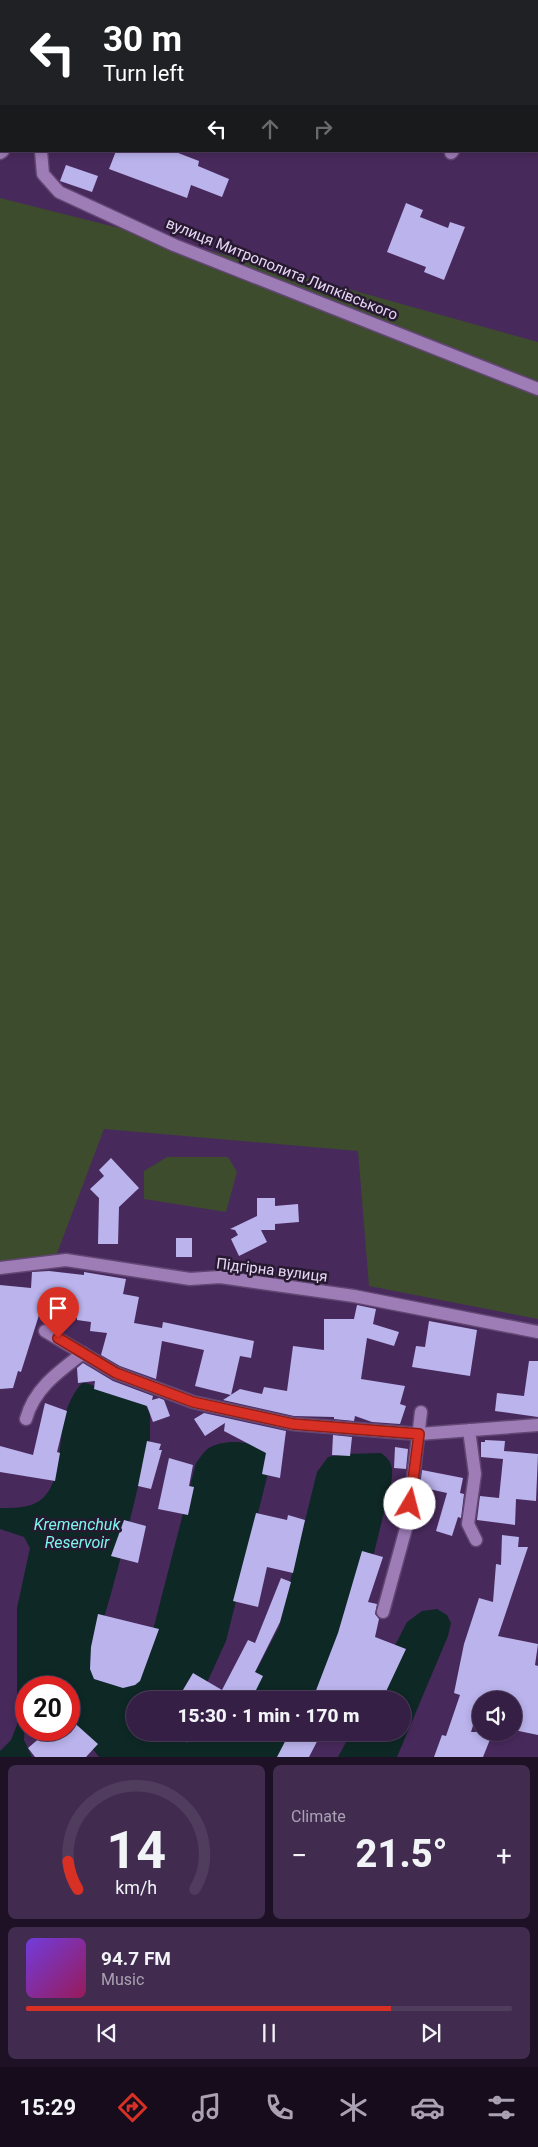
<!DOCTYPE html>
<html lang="en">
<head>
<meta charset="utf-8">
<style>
	:root { --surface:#361f45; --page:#412c50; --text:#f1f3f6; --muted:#aaa2b3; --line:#503d5e; --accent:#d93025 }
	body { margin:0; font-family:Roboto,sans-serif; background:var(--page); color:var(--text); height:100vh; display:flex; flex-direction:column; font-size:19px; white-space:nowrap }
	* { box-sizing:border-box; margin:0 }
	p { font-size:16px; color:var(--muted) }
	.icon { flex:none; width:28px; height:28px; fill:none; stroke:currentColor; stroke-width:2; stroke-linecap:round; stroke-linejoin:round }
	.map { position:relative; height:1757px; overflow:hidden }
	.drawer { display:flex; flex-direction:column; gap:8px; padding:8px; background:#1e1126; flex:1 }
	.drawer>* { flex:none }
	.guide { position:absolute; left:0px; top:0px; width:539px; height:152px; box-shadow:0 2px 8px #0003,0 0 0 1px var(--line); background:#202124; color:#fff; overflow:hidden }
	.tools { position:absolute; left:472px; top:1691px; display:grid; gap:10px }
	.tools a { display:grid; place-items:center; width:50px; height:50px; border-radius:50%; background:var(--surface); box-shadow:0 2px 8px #0003,0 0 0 1px var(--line); font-size:25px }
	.speed { position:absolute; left:15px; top:1676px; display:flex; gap:10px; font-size:25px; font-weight:700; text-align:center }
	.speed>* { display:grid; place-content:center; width:65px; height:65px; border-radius:50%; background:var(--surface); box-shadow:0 2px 8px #0003,0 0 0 1px var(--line); line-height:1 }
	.speed .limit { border:8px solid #d22; background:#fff; color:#111 }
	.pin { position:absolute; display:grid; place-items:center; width:42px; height:42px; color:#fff; margin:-51px -21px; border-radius:50% 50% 50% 0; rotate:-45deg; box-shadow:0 0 5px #0007 }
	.pin .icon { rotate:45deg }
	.me { position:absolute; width:55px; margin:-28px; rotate:8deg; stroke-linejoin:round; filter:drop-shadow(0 0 4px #0008) }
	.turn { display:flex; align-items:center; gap:18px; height:105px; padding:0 20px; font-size:22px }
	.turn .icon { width:65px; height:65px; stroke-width:2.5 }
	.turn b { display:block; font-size:35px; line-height:42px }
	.lanes { display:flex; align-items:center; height:48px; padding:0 20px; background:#0003; justify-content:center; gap:25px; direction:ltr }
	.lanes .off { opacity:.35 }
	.big { font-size:38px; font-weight:800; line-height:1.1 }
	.drawer .card { flex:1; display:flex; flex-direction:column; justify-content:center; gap:8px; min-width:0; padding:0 18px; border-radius:8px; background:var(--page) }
	.drawer .dial { align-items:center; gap:0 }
	.dial svg { height:130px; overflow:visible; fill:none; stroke:var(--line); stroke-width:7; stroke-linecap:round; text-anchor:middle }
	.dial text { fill:var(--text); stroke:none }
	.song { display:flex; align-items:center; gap:15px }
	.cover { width:60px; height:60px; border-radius:8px; background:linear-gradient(135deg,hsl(260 70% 55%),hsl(330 70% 35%)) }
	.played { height:5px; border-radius:2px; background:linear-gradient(90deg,var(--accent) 75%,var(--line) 75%) }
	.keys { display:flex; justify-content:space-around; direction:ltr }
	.heat { display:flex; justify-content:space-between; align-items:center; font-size:28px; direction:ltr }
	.drawer .tiles { flex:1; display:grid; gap:8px; grid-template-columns:1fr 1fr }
	.card:last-child { grid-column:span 2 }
	.trip { position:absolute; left:126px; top:1691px; width:285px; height:50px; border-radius:25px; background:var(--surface); box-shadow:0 2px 8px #0003,0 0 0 1px var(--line); font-weight:800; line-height:50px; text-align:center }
	.tab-bar { display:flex; height:80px; justify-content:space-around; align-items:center; background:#160c1c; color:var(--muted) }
	.tab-bar .icon { width:35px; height:35px }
	.tab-bar .selected { color:var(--accent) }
	.tab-bar b { font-size:22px; color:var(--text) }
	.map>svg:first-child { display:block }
	.green { fill:#3c4c2d }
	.water { fill:#0e2826 }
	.building { fill:#bab3ec }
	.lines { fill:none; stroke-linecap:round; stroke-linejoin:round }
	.minor-casing { stroke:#624673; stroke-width:15 }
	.minor { stroke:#9e7cb6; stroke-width:12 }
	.route-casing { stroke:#8d1f18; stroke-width:12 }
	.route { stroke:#d93025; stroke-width:9 }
	.labels { text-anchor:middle; stroke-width:5; stroke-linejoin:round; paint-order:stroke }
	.street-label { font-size:15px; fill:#e8d6f6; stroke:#271930 }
	.water-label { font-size:16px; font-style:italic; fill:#7cf5ee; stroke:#271930 }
</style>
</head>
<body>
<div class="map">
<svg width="538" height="1757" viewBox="0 0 538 1757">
	<rect width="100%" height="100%" fill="#48295c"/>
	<!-- green -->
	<path class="green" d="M 0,198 L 219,253 L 538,342 L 538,1319 L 369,1286 L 358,1151 L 104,1129 L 56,1256 L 0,1262 Z
		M 167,1157 L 228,1157 L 237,1172 L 226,1212 L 144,1199 L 144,1171 Z"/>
	<!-- water -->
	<path class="water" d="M 83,1382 L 144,1403 L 150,1413 L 150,1439 C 135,1496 123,1554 106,1611 C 100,1631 88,1644 91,1666 L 142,1673 L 196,1463 C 200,1458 204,1451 209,1448 C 223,1439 260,1439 268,1457 C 269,1460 269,1465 269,1469 L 226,1641 L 205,1687 L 194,1700 L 135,1700 L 135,1732 L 176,1733 L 177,1736 L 187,1743 L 205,1733 L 303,1733 L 288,1757 L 99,1757 L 69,1719 L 69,1688 L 26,1688 L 24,1740 L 32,1757 L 0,1757 L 0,1751 L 11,1740 L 17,1725 L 17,1608 L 30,1548 L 24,1537 L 0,1529 L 0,1508 C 10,1508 21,1508 31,1505 C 63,1495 58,1445 64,1419 C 67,1406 74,1391 83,1382 Z
		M 381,1453 C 394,1462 393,1470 391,1484 L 348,1658 L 323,1700 L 232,1700 L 257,1669 L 279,1627 L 317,1472 L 328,1457 L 344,1454 Z
		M 437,1609 L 447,1615 L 451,1623 L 448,1636 L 397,1757 L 338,1757 L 351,1733 L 402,1732 L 402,1700 L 367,1700 L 407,1622 L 422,1611 Z"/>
	<!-- building -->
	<path class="building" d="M 116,151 L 173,151 L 199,161 L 198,166 L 229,179 L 222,197 L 191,185 L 187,198 L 109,169 Z
		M 66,165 L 98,176 L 92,192 L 60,181 Z
		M 406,203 L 423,210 L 420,217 L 448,228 L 450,222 L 465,227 L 444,280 L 424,272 L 426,267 L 387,252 Z
		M 111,1158 L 139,1188 L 119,1207 L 118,1244 L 98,1244 L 99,1198 L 90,1189 L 104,1176 L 99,1170 Z
		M 257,1198 L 275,1198 L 275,1206 L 298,1204 L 299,1222 L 275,1224 L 275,1230 L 261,1230 L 267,1242 L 239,1256 L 231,1239 L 238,1235 L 235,1230 L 230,1229 L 257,1216 Z
		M 176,1238 L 192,1238 L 192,1257 L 176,1257 Z
		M 49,1271 L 84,1275 L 84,1272 L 126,1279 L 123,1294 L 139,1297 L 134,1323 L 162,1328 L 163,1322 L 254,1341 L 251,1358 L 240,1356 L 231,1395 L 195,1386 L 204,1350 L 162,1341 L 156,1379 L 120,1366 L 101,1355 L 107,1333 L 90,1331 L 91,1322 L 77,1320 L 77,1318 L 46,1313 L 46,1315 L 39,1315 L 21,1372 L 18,1371 L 13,1388 L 0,1389 L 0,1285 L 31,1288 L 32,1272 Z
		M 357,1305 L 376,1309 L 373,1324 L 399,1332 L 394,1346 L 367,1338 L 361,1379 L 405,1386 L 400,1404 L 406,1406 L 400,1424 L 372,1422 L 355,1416 L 354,1421 L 334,1419 L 334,1417 L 294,1416 L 223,1400 L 240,1389 L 262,1394 L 264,1387 L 287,1391 L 293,1346 L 324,1350 L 324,1319 L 354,1319 Z
		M 429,1321 L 477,1330 L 470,1376 L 412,1367 L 416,1346 L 425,1347 Z
		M 529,1361 L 538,1361 L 538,1417 L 495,1411 L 497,1393 L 524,1396 Z
		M 83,1363 L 113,1381 L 153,1396 L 152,1400 L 159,1398 L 164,1400 L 170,1416 L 153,1422 L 147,1406 L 94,1389 L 95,1381 L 78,1383 L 77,1368 Z
		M 45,1403 L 67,1411 L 57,1452 L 60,1453 L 55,1481 L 0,1472 L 0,1446 L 33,1455 Z
		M 204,1413 L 286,1431 L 280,1478 L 262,1474 L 266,1453 L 224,1431 L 225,1423 L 205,1436 L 194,1419 Z
		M 333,1435 L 352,1437 L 350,1456 L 332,1455 Z
		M 485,1440 L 505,1441 L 504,1451 L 538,1454 L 536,1501 L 516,1499 L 515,1525 L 477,1520 L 480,1496 L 499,1498 L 503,1459 L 481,1457 L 481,1442 L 485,1442 Z
		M 147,1441 L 161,1444 L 159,1450 L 162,1450 L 151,1489 L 138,1486 Z
		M 395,1447 L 408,1449 L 406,1469 L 394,1468 Z
		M 169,1458 L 193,1465 L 189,1486 L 194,1487 L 188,1515 L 158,1509 Z
		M 422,1470 L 463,1478 L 460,1493 L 464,1494 L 461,1518 L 458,1517 L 452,1536 L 436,1531 L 447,1493 L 420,1487 Z
		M 256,1513 L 287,1520 L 288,1515 L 305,1520 L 293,1573 L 267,1567 L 258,1607 L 233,1601 Z
		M 124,1520 L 146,1526 L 138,1563 L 111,1556 Z
		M 502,1535 L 519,1537 L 518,1547 L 528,1547 L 498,1636 L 538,1644 L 535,1665 L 538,1666 L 538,1735 L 514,1730 L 514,1700 L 481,1700 L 471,1732 L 493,1732 L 483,1757 L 434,1757 L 442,1735 L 446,1736 L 460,1695 L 454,1693 L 464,1644 L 479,1598 L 493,1602 L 496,1564 L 501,1565 Z
		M 362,1551 L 383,1557 L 368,1602 L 377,1604 L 375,1614 L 379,1619 L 375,1637 L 406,1649 L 382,1700 L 333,1700 L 315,1693 L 338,1633 Z
		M 281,1578 L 291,1582 L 280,1622 L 255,1672 L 263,1676 L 251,1700 L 177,1700 L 193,1673 L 222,1690 L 248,1640 L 255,1643 Z
		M 98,1614 L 159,1629 L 140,1681 L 135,1685 L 123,1688 L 94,1679 L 90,1669 L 91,1647 Z
		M 69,1718 L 98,1744 L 86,1757 L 35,1757 L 28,1748 L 49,1730 L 69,1730 Z
		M 290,1732 L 322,1732 L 309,1757 L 277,1757 Z"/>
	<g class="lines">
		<!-- minor casing -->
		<g class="minor-casing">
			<path id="minor" d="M 538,33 L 538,32
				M 41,151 L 43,174 L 59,192 L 174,245 L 538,389
				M 0,153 L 3,151
				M 451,153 L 453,151
				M 0,1268 L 66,1260 L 190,1279 L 220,1277 L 354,1296 L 538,1332
				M 45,1331 L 116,1373 L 193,1402 L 293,1424 L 419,1434 L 538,1425
				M 26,1419 C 34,1389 58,1372 83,1353
				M 469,1430 L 475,1474 L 468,1524 L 476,1540
				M 383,1612 L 408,1521 L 421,1412"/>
		</g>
		<!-- minor -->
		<use href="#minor" class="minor"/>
	</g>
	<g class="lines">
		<!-- route casing -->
		<g class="route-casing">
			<path id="route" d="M 58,1338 L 116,1373 L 193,1402 L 293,1424 L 419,1434 L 410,1504"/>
		</g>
		<!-- route -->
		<use href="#route" class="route"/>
	</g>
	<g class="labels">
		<!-- street labels -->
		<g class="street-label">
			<text transform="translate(282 269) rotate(22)" y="5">вулиця Митрополита Липківського</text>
			<text transform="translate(272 1270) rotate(7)" y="5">Підгірна вулиця</text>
		</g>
		<!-- water labels -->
		<g class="water-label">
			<text x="77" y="1530">Kremenchuk<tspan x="77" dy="18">Reservoir</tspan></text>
		</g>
	</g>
</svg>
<div class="tools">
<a><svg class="icon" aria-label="sound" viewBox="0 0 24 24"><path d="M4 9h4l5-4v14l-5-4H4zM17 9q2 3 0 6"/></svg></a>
</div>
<div class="speed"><div class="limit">20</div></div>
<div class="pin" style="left:58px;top:1338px;background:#d93025"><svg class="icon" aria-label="arrive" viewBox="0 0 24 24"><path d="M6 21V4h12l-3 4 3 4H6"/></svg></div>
<svg class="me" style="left:410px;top:1504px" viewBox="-20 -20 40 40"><circle r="19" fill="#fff"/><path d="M0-13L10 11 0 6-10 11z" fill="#d93025"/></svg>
<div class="trip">15:30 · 1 min · 170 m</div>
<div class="guide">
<div class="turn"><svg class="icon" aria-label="left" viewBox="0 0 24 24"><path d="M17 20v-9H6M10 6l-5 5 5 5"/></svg><div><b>30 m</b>Turn left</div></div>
<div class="lanes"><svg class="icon" aria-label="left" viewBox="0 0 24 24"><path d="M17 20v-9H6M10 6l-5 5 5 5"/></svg><svg class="icon off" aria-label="ahead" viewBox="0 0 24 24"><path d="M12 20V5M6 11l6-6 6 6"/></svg><svg class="icon off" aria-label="right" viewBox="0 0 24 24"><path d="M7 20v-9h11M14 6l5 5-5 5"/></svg></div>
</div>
</div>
<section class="drawer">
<div class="tiles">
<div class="card dial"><svg viewBox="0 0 100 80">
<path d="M14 69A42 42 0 1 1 86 69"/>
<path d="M14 69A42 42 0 0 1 8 52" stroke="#d93025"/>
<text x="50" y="56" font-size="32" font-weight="700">14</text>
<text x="50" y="72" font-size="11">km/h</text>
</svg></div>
<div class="card"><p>Climate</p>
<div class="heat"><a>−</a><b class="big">21.5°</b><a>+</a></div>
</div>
<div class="card">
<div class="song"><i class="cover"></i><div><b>94.7 FM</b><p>Music</p></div></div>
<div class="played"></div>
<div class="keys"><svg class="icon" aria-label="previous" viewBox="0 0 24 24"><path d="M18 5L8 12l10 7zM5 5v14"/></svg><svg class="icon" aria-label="pause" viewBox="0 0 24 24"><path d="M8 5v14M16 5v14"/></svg><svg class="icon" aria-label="next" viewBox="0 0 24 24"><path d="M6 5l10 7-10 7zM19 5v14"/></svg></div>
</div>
</div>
</section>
<nav class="tab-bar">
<b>15:29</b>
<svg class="icon selected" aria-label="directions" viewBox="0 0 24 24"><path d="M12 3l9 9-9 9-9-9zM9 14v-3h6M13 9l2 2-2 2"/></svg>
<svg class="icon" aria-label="music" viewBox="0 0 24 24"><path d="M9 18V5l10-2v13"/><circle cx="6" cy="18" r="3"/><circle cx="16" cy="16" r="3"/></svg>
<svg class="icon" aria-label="phone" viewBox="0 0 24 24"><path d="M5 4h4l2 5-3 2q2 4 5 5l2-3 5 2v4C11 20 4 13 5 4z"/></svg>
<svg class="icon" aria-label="climate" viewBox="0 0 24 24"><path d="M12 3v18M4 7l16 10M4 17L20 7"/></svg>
<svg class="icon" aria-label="car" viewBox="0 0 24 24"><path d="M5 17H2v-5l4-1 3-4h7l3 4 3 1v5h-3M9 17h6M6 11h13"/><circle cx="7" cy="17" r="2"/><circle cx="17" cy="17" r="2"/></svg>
<svg class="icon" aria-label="filters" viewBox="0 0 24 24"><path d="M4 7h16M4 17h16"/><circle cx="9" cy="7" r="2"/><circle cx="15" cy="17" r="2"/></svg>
</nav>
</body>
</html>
